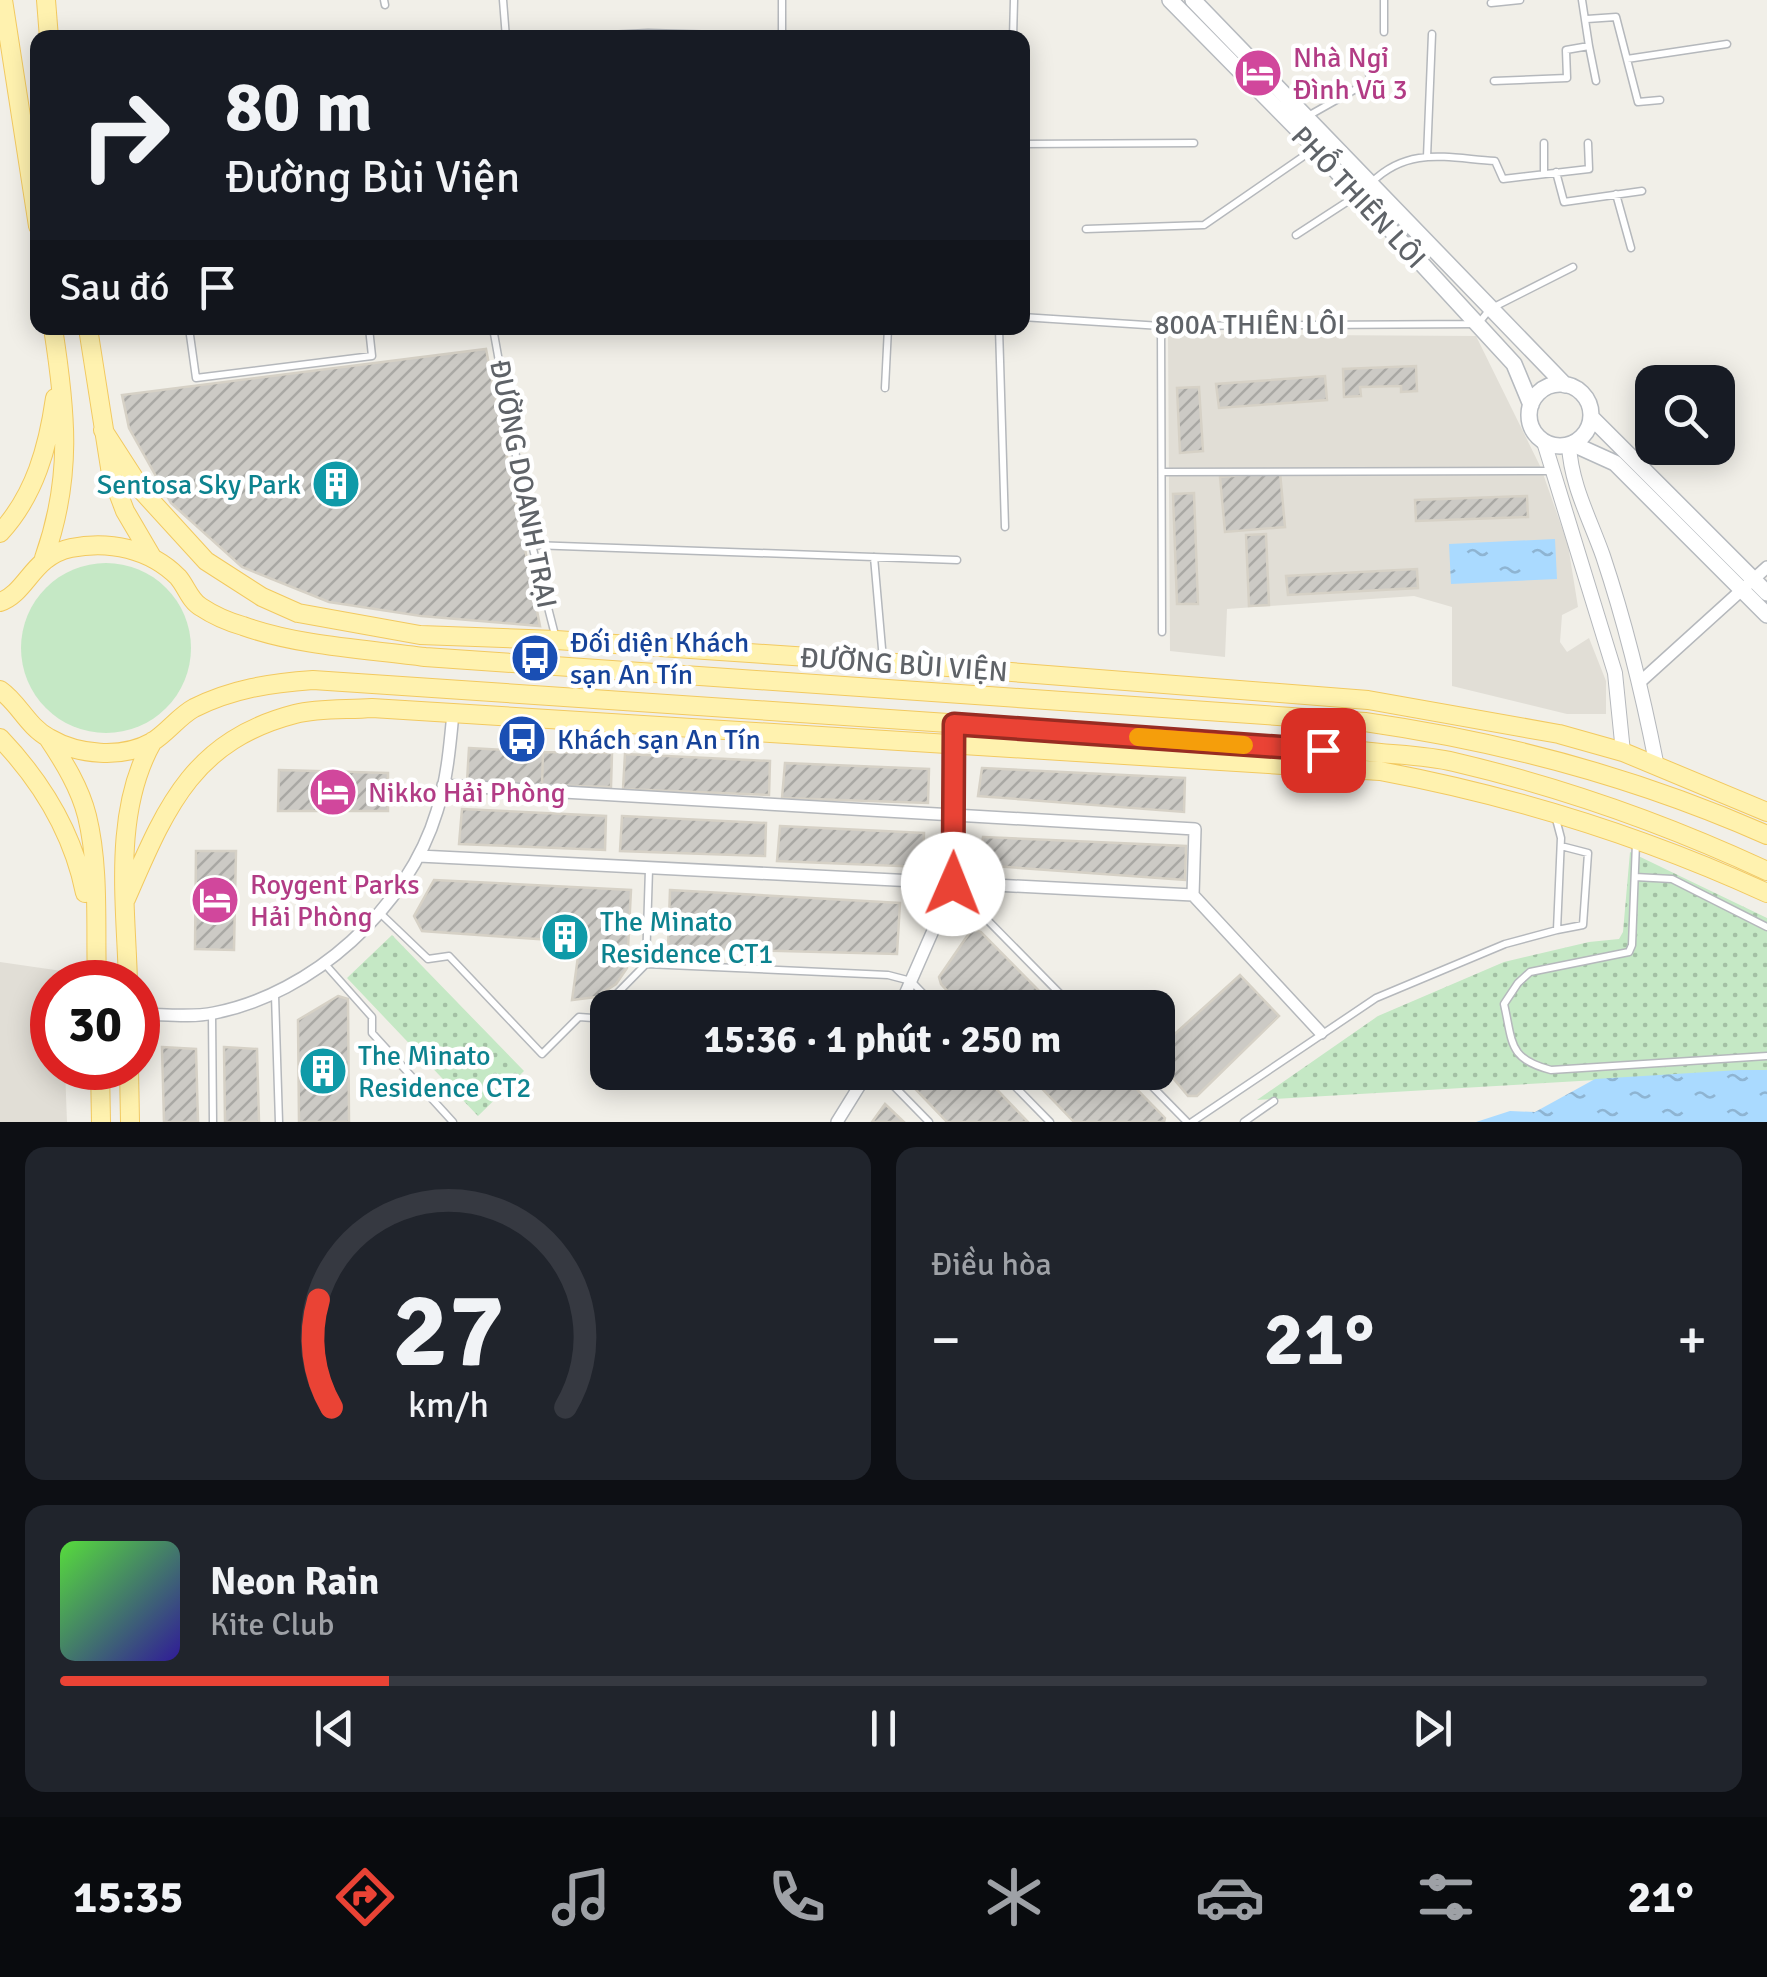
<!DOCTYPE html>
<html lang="vi">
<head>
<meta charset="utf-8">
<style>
	:root { --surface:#171b24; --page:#20242c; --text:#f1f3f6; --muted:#9ea1a6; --line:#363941; --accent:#ea4335 }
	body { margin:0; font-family:Signika,sans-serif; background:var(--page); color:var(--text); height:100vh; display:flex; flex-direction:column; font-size:38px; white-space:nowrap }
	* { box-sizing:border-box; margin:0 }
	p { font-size:32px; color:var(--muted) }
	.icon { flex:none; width:55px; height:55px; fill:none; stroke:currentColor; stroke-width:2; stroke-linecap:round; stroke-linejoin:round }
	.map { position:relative; height:1122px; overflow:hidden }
	.drawer { display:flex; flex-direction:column; gap:25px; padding:25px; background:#0d0f14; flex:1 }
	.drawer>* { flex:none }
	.banner { position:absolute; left:30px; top:30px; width:1000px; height:305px; border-radius:20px; box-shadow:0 5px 25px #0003; background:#171b24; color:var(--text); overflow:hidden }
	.buttons { position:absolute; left:1635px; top:365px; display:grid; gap:20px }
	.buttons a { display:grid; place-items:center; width:100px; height:100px; border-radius:20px; background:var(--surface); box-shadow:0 5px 25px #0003; font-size:50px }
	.speed { position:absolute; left:30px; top:960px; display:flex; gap:20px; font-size:50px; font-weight:700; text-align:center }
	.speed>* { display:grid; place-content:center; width:130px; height:130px; border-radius:50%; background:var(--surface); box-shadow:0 5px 25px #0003; line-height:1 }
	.speed .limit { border:15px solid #d22; background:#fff; color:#111 }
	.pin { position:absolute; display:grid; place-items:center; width:85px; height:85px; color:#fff; margin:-42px; border-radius:20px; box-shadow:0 5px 15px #0006 }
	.me { position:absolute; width:110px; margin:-55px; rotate:1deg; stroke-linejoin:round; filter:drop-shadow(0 0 8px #0008) }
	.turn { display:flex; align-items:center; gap:35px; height:210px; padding:0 30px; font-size:45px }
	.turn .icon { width:130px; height:130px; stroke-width:2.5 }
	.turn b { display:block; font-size:70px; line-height:85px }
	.then { display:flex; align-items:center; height:95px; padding:0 30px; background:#0003; gap:20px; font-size:38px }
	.big { font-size:75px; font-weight:700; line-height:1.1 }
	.drawer .card { flex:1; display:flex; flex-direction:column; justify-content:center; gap:15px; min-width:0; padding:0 35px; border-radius:20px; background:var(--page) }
	.drawer .dial { align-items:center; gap:0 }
	.dial svg { height:260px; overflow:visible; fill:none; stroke:var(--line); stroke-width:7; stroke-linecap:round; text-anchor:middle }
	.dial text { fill:var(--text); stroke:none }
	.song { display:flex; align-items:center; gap:30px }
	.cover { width:120px; height:120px; border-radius:15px; background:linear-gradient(135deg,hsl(110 70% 55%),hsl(250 70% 35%)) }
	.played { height:10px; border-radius:5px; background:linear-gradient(90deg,var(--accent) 20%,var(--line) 20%) }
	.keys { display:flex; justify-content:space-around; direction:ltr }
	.heat { display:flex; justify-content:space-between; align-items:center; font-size:55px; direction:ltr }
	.drawer .tiles { flex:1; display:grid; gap:25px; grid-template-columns:1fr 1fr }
	.card:last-child { grid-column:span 2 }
	.trip { position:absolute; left:590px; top:990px; width:585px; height:100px; border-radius:20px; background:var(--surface); box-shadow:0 5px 25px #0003; font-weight:700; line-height:100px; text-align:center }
	.menu { display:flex; height:160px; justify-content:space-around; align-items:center; background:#090b0e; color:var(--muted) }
	.menu .icon { width:70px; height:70px }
	.menu .active { color:var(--accent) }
	.menu b { font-size:45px; color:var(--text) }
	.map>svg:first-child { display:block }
	.education { fill:#e1ded6 }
	.grass { fill:#c5e8c5 }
	.park { fill:url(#park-dots) }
	.water { fill:url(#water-ripples) }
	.building { fill:url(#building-hatch); stroke:#d6d1c6; stroke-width:2.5 }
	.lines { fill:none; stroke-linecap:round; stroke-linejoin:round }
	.service-casing { stroke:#b5b8bc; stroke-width:9 }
	.minor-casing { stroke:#b5b8bc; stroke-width:14 }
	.tertiary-casing { stroke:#b5b8bc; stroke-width:16 }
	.secondary-casing { stroke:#b6babf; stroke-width:18 }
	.primary-casing { stroke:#f2c960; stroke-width:20 }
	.service { stroke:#fff; stroke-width:6 }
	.minor { stroke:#fff; stroke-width:11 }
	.tertiary { stroke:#fff; stroke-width:14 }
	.secondary { stroke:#fff; stroke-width:15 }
	.primary { stroke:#fff2af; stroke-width:18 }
	.route-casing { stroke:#982c22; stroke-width:25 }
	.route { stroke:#ea4335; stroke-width:18 }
	.slow { stroke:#f59e0b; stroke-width:18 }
	.labels { text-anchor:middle; stroke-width:9; stroke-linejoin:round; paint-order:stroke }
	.hotel-label { font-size:28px; fill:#b23c85; stroke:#fff; text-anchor:start }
	.street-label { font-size:28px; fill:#5f6368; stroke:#fff }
	.culture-label { font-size:28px; fill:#0d838f; stroke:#fff; text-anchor:start }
	.transit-label { font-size:28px; fill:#164399; stroke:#fff; text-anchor:start }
</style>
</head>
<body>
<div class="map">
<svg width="1767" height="1122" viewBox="0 0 1767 1122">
	<defs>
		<pattern id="park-dots" width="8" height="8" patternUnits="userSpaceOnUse" patternTransform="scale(2.5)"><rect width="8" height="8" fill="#c5e8c5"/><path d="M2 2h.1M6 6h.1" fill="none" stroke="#a3c0a4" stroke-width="1.8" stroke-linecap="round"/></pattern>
		<pattern id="water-ripples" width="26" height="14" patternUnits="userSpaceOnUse" patternTransform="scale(2.5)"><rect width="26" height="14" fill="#aadaff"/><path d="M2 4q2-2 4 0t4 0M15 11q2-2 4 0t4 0" fill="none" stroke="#8eb4d2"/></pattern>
		<pattern id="building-hatch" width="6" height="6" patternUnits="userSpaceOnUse" patternTransform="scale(2.5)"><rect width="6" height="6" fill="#cccac5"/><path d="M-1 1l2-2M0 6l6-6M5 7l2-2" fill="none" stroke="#a9a8a4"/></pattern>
	</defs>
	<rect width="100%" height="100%" fill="#f1efe8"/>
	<!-- education -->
	<path class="education" d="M 1168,334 L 1476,336 L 1541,468 L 1568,545 L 1578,607 L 1562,615 L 1560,642 L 1567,652 L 1589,638 L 1606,681 L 1606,714 L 1567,714 L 1452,686 L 1452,607 L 1414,596 L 1227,609 L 1225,657 L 1170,651 Z
		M 0,962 L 62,971 L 62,982 L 52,982 L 52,1068 L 65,1068 L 67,1122 L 0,1122 Z"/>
	<!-- grass -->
	<path class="grass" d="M21 648a85 85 0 1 1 170 0a85 85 0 1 1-170 0Z"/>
	<!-- park -->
	<path class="park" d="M 1630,852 L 1767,918 L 1767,1070 L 1257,1100 L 1378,1016 L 1504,962 L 1589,942 L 1619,939 L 1623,932 Z
		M 392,935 L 524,1071 L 478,1116 L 347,978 Z"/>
	<!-- water -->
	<path class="water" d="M 1555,539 L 1557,579 L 1451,584 L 1449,544 Z
		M 1739,1070 L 1767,1070 L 1767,1122 L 1476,1122 L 1510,1111 L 1535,1112 L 1595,1079 Z"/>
	<!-- building -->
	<path class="building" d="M 486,349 L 540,626 L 421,616 L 329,602 L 242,567 L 171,503 L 129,428 L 122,395 Z
		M 1416,366 L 1417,391 L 1401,392 L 1401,386 L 1360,387 L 1361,396 L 1344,397 L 1343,369 Z
		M 1325,376 L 1327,400 L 1219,408 L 1216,384 Z
		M 1199,387 L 1203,451 L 1180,453 L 1177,388 Z
		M 1280,472 L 1285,527 L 1225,532 L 1220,477 Z
		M 1194,493 L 1198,604 L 1177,604 L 1173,494 Z
		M 1527,496 L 1528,517 L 1416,521 L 1415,500 Z
		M 1266,534 L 1269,605 L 1249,606 L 1246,535 Z
		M 1417,569 L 1418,588 L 1288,595 L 1286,576 Z
		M 469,748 L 543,752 L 542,785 L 467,782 Z
		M 543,752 L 612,753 L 611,787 L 542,785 Z
		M 625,754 L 770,761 L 769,795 L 623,789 Z
		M 785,763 L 929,769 L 928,803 L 782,798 Z
		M 982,768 L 1185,778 L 1184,812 L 978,796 Z
		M 279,770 L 388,773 L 388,811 L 278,811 Z
		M 462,809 L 606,816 L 605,850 L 459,844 Z
		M 622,816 L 766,823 L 765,856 L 620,851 Z
		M 780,826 L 924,833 L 923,867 L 777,861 Z
		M 983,837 L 1186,846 L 1185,880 L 979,865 Z
		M 196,851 L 236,851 L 234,950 L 195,949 Z
		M 434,880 L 631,890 L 627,968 L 616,984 L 596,997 L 572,1000 L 580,942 L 422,931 L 414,916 Z
		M 670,890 L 900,903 L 897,954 L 668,948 Z
		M 972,929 L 981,932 L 1056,1008 L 963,1008 L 941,984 L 939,977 Z
		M 1240,975 L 1279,1016 L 1197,1096 L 1188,1096 L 1158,1060 L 1158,1049 Z
		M 338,996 L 348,999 L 349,1122 L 299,1122 L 298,1020 Z
		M 162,1047 L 196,1049 L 198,1122 L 164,1122 Z
		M 224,1047 L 257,1049 L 259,1122 L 225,1122 Z
		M 899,1072 L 980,1072 L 1028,1122 L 947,1122 Z
		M 1026,1072 L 1120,1072 L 1165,1118 L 1164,1122 L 1074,1122 Z
		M 885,1104 L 904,1122 L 872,1122 Z"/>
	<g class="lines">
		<!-- service casing -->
		<g class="service-casing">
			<path id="service" d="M 384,0 L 385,5
				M 503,0 L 506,38
				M 1384,0 L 1384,32
				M 1491,3 L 1520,0
				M 1587,19 L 1616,17 L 1638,102 L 1660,100
				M 782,35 L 782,0
				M 548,38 L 648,33 L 828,38
				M 1013,38 L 1014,0
				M 1589,46 L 1596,81
				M 1627,59 L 1727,44
				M 1494,81 L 1567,78 L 1566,50 L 1589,46 L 1582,0
				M 1308,116 L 1370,81 L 1368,64 L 1384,63
				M 1544,143 L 1544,173
				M 1022,144 L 1194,143
				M 1427,157 L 1432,34
				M 1556,172 L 1564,202 L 1642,191
				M 1372,182 C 1409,146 1447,158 1495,161 L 1503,179 L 1589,169 L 1588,143
				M 1616,194 L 1631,248
				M 1086,229 L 1204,225 L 1314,149
				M 1296,235 L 1356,196
				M 1022,317 L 1161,326 L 1478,324 L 1490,309 L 1573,267
				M 1161,326 L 1162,632
				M 189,328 L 196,378 L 372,356 L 369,328
				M 493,328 L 532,545 L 555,635
				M 999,328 L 1005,527
				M 885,388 L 888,328
				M 1162,472 L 1553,471
				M 532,545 L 957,560
				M 874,557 L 883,660
				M 1636,843 L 1632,945 L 1629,952 L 1530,972 L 1518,983 L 1504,1004 C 1513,1043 1508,1059 1551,1070 L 1767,1056
				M 649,869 L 646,964 L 888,975 L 911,981 L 937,1008
				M 1635,877 L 1672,879 L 1767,927
				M 954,886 L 1074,1008
				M 381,914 L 428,959 L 449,956 L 542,1054 L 579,1017 L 593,1018 L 646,964
				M 1557,930 L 1583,925 L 1588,853 L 1561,846
				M 324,963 L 372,1017 L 372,1033 L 453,1122
				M 275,995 L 279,1122
				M 212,1015 L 213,1122
				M 880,1072 L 929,1122
				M 1001,1072 L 1050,1122
				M 1138,1072 L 1187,1122
				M 1192,1122 L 1376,998 L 1505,944 L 1557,930 L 1561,838 L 1556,819
				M 1244,1122 L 1274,1101"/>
		</g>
		<!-- minor casing -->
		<g class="minor-casing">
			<path id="minor" d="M 1640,682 L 1767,567
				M 443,785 L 1195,829 L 1193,895
				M 419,856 L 1193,895 L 1321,1033
				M 899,1008 L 953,885 L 954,743
				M 138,1014 C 162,1014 190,1018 214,1013 C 312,994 408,908 437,811 C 447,780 450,745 453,713
				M 837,1122 L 868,1072"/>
		</g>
		<!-- tertiary casing -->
		<g class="tertiary-casing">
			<path id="tertiary" d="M 1544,442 L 1615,673 L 1623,752
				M 1569,445 C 1571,485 1590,519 1603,556 C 1626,625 1643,695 1657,767"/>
		</g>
		<!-- secondary casing -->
		<g class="secondary-casing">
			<path id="secondary" d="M 1170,0 L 1305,137 L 1514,364 L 1531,405
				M 1193,0 L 1565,385
				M1529 415a31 31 0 1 1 62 0a31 31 0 1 1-62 0Z
				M 1591,417 L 1767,593
				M 1573,444 L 1615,463 L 1767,615"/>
		</g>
		<!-- primary casing -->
		<g class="primary-casing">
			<path id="primary" d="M 3,0 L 38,226
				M 46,0 L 49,38
				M 88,328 L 111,474 L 125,511 L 152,557
				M 103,430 L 143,492 L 206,561 L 262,597 L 298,613 L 420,635 L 556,640 L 883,662 L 1368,700 L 1559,734 L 1623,752 L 1767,812
				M 0,533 C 35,495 48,447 55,398
				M 44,558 C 73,477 66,411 53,328
				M 0,602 C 27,593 32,556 71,548 C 109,540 150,549 178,577 C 186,586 190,601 201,607 C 213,615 229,622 243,626 C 299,646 365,649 425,657 L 1365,722 C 1505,742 1638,778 1767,835
				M 0,690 C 19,703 27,726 49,738 C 78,755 122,759 152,742 C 167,733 179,716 194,708 C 232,689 270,683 313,680 L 1362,751 C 1392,755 1425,755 1454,762 C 1561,787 1668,825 1767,871
				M 0,738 C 41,781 73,833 85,893
				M 48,738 C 64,762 80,788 87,816 C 100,869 95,929 97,982
				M 126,899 C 165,810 191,741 295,714 C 319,708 347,710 372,708 L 1380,771 C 1513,796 1645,837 1767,893
				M 128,982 C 126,904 112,812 153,741
				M 100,1068 L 101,1122
				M 129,1068 L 130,1122"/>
		</g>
		<!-- service -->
		<use href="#service" class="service"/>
		<!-- minor -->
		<use href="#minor" class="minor"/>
		<!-- tertiary -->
		<use href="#tertiary" class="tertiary"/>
		<!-- secondary -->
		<use href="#secondary" class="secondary"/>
		<!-- primary -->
		<use href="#primary" class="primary"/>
	</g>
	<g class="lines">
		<!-- route casing -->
		<g class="route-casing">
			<path id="route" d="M 953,884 L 954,724 L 1323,750"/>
		</g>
		<!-- route -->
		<use href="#route" class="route"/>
		<!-- slow -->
		<path class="slow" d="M 1138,737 L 1244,745"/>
	</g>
	<!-- icons -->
	<defs>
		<g id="hotel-disc" transform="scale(2.5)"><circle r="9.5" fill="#d1479c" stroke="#fff"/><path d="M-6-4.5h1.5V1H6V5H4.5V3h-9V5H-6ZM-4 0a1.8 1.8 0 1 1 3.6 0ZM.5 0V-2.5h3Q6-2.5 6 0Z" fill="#fff"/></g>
		<g id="building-disc" transform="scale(2.5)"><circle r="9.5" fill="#0f9aa8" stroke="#fff"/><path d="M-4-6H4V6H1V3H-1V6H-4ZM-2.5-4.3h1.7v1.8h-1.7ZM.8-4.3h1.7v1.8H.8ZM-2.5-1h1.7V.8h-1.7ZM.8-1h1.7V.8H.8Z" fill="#fff"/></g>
		<g id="bus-disc" transform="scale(2.5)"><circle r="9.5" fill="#1a4fb4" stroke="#fff"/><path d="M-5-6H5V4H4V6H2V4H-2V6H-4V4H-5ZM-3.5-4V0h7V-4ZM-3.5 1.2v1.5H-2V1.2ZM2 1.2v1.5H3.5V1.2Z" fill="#fff"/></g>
	</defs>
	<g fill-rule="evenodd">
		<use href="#hotel-disc" x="1258" y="73"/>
		<use href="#building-disc" x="336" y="484"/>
		<use href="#bus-disc" x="535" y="658"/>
		<use href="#bus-disc" x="522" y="739"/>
		<use href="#hotel-disc" x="333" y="792"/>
		<use href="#hotel-disc" x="215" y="900"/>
		<use href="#building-disc" x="565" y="937"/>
		<use href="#building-disc" x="323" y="1071"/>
	</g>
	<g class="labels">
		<!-- hotel labels -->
		<g class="hotel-label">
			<text x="1293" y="67">Nhà Ngỉ<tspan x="1293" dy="32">Đình Vũ 3</tspan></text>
			<text x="368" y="802">Nikko Hải Phòng</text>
			<text x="250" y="894">Roygent Parks<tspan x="250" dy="32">Hải Phòng</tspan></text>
		</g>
		<!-- street labels -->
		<g class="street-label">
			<text transform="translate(1359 197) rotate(47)" y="10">PHỐ THIÊN LÔI</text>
			<text x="1250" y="334">800A THIÊN LÔI</text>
			<text transform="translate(524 484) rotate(79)" y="10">ĐƯỜNG DOANH TRẠI</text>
			<text transform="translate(904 664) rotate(4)" y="10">ĐƯỜNG BÙI VIỆN</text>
		</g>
		<!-- culture labels -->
		<g class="culture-label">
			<text x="301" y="494" text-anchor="end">Sentosa Sky Park</text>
			<text x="600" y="931">The Minato<tspan x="600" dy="32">Residence CT1</tspan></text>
			<text x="358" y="1065">The Minato<tspan x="358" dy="32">Residence CT2</tspan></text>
		</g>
		<!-- transit labels -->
		<g class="transit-label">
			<text x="570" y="652">Đối diện Khách<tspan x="570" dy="32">sạn An Tín</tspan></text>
			<text x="557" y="749">Khách sạn An Tín</text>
		</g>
	</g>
</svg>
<div class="buttons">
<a><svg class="icon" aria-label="search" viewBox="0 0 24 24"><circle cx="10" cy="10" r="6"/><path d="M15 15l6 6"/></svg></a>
</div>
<div class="speed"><div class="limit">30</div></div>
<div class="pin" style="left:1323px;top:750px;background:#d93025"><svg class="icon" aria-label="arrive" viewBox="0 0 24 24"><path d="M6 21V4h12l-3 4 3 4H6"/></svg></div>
<svg class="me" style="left:953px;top:884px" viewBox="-20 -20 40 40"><circle r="19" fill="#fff"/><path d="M0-13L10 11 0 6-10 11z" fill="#ea4335"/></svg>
<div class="trip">15:36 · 1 phút · 250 m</div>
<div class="banner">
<div class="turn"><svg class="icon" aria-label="right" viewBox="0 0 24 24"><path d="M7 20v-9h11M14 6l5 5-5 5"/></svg><div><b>80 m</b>Đường Bùi Viện</div></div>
<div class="then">Sau đó<svg class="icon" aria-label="arrive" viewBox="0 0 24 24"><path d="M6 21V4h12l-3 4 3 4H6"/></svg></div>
</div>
</div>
<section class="drawer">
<div class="tiles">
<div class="card dial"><svg viewBox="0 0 100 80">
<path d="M14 69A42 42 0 1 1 86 69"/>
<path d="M14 69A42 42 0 0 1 10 36" stroke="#ea4335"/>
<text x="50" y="56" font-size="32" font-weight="700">27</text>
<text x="50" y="72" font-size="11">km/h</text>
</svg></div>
<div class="card"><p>Điều hòa</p>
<div class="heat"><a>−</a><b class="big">21°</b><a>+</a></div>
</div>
<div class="card">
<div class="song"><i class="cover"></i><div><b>Neon Rain</b><p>Kite Club</p></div></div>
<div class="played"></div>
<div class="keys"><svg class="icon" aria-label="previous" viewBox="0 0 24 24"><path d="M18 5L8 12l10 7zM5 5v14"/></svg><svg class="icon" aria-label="pause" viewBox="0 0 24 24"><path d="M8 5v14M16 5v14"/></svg><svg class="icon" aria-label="next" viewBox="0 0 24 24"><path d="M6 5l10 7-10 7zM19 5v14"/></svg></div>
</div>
</div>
</section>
<nav class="menu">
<b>15:35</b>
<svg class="icon active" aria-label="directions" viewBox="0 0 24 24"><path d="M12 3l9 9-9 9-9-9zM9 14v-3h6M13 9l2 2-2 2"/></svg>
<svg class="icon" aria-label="music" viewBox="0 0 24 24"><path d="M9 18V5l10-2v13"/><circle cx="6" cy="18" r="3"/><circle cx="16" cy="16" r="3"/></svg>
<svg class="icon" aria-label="phone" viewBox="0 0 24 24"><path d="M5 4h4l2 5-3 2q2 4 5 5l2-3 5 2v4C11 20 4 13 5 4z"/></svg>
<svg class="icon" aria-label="climate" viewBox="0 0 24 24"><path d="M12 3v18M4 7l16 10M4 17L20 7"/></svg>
<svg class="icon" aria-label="car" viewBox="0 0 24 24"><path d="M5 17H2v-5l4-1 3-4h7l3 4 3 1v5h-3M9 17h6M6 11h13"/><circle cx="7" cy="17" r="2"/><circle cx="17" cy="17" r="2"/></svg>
<svg class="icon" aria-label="filters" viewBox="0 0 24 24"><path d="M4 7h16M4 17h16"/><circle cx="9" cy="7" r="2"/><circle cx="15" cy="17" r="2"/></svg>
<b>21°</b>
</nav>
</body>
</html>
